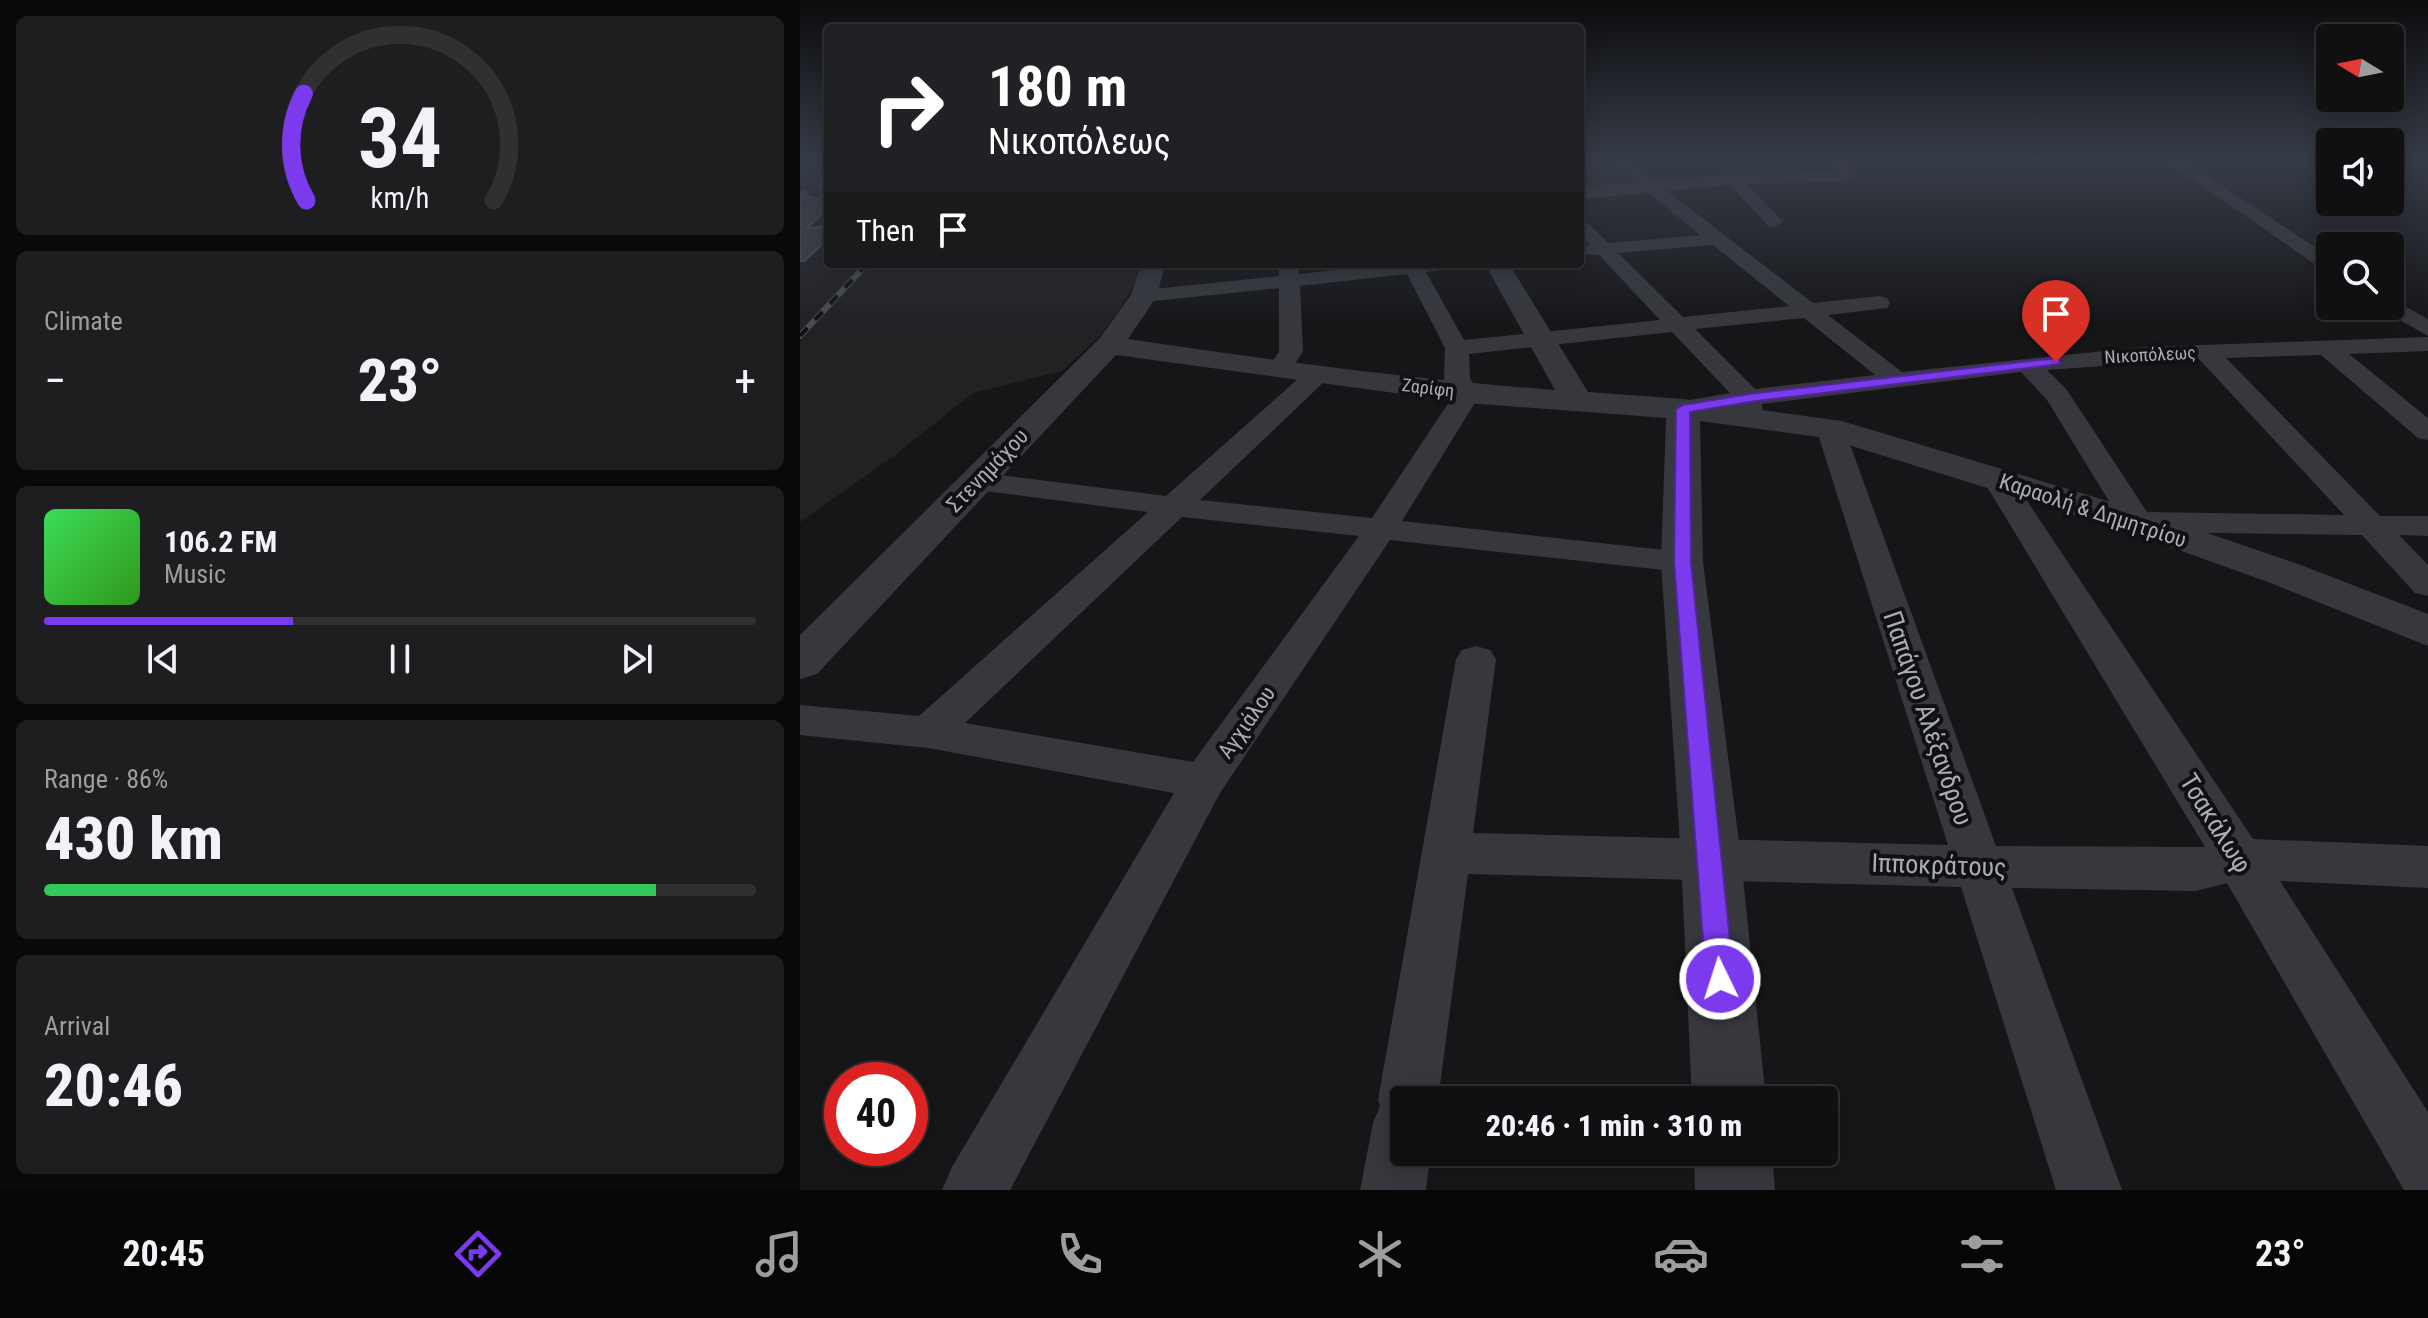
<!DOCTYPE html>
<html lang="en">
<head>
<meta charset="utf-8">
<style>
	:root { --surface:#101012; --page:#1e1e20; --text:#f1f3f6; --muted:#9c9d9f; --line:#303032; --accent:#7c3aed }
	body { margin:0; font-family:"Roboto Condensed",sans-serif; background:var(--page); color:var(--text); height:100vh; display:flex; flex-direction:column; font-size:30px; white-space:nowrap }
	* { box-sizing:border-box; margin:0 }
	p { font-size:26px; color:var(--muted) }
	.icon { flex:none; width:44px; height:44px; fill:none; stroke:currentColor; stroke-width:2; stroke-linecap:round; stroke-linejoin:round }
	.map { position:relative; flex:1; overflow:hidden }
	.side { display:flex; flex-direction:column; gap:16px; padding:16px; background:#09090a; width:800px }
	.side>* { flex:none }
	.top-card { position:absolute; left:24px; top:24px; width:760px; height:244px; border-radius:8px; box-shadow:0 4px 20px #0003,0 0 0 2px var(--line); background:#202124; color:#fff; overflow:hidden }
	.needle { width:52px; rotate:280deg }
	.buttons { position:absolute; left:1516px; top:24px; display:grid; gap:16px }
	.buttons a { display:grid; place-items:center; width:88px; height:88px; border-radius:8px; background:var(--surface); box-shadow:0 4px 20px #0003,0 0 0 2px var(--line); font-size:40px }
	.speed { position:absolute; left:24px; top:1062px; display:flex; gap:16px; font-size:40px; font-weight:700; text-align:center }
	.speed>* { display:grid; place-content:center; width:104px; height:104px; border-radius:50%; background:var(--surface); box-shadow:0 4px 20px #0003,0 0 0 2px var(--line); line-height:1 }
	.speed .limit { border:12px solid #d22; background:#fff; color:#111 }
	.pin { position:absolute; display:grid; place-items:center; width:68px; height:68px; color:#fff; margin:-82px -34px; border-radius:50% 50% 50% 0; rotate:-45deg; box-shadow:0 0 8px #0007 }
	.pin .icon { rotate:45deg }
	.me { position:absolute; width:88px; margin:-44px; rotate:356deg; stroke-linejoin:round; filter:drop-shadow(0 0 6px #0008) }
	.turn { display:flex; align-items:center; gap:28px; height:168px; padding:0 32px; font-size:36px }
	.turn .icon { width:104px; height:104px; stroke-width:2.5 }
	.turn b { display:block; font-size:56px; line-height:68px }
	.then { display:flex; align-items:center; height:76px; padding:0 32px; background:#0003; gap:16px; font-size:30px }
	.big { font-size:60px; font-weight:800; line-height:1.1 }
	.side .widget { flex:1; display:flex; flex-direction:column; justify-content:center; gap:12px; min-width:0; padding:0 28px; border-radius:12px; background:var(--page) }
	.side .dial { align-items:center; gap:0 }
	.dial svg { height:208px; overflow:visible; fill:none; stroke:var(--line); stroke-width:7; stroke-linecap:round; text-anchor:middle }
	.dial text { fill:var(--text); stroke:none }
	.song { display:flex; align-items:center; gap:24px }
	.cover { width:96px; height:96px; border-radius:12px; background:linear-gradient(135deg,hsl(130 70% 55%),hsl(110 70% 35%)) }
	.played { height:8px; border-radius:4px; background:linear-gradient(90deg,var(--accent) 35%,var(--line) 35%) }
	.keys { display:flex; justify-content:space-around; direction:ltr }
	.heat { display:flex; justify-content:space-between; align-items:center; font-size:44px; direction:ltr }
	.charge { height:12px; border-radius:6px; background:linear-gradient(90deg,#34c759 86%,var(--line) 0) }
	.trip { position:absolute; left:590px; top:1086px; width:448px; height:80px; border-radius:8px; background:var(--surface); box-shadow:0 4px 20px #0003,0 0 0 2px var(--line); font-weight:800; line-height:80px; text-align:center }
	.menu { display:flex; height:128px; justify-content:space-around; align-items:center; background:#060607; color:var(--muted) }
	.menu .icon { width:56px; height:56px }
	.menu .selected { color:var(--accent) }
	.menu b { font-size:36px; color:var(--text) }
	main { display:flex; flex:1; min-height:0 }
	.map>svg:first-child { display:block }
	.built { fill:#222225 }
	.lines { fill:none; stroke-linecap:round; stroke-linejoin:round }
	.service { fill:#37383d; fill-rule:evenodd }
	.minor { fill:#37383d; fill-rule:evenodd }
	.tertiary { fill:#37383d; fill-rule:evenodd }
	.rail-casing { stroke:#4a4c52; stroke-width:6 }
	.rail { stroke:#111113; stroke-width:4; stroke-dasharray:11; stroke-linecap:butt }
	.shaded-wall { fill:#212124 }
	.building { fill:#3f3f44; stroke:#4f5156; stroke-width:2 }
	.route { fill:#7c3aed; stroke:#51269a; stroke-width:2 }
	.labels { text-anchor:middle; stroke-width:8; stroke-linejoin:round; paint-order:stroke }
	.far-street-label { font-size:18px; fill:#a8adb8; stroke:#111113 }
	.street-label { font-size:22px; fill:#a8adb8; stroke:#111113 }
	.near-street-label { font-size:26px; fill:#a8adb8; stroke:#111113 }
</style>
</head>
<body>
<main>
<section class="side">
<div class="widget dial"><svg viewBox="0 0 100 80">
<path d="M14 69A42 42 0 1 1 86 69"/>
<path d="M14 69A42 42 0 0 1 13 28" stroke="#7c3aed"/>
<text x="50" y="56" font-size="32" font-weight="700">34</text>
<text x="50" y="72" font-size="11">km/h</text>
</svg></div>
<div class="widget"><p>Climate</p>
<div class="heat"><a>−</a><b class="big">23°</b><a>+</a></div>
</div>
<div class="widget">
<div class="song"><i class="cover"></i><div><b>106.2 FM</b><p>Music</p></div></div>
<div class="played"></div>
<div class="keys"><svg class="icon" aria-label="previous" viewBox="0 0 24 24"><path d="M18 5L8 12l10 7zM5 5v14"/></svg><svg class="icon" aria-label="pause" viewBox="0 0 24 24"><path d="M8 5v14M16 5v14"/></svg><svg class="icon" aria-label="next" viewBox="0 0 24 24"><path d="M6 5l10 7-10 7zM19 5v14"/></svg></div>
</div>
<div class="widget"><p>Range · 86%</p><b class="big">430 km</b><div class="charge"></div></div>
<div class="widget"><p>Arrival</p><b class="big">20:46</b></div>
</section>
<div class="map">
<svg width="1628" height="1190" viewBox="0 0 1628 1190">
	<rect width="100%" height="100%" fill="#161618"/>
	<!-- built -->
	<path class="built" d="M 28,158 L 28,264 L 339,264 L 334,284 L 320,309 L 298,338 L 262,371 L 173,393 L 95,455 L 0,522 L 0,159 Z
		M 780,158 L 803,158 L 833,184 L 780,188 Z"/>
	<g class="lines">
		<!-- service -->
		<path class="service" d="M 25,190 L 28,190 L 28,197 L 22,202 L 28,208 L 28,215 L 16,209 L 14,202 Z"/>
		<!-- minor -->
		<path class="minor" d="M 807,158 L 824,158 L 1013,303 L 1079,296 L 1087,298 L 1090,303 L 1087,308 L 1028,315 L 1102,372 L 1343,347 L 1628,337 L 1628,351 L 1549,354 L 1628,418 L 1628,440 L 1618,438 L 1521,355 L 1426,358 L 1580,516 L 1628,516 L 1628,536 L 1599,535 L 1628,565 L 1628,596 L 1615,593 L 1562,535 L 1337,532 L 1326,529 L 1247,400 L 1221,372 L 962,404 L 963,415 L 959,421 L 939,421 L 936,408 L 883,417 L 873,415 L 870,409 L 873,403 L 930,393 L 872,332 L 669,354 L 670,379 L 681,393 L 602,521 L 882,552 L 894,555 L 899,562 L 894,569 L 882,572 L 590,540 L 420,793 L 210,1190 L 142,1190 L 152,1167 L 374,793 L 128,748 L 0,735 L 0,705 L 119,716 L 348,512 L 177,490 L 166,487 L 162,481 L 166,475 L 177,472 L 366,496 L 508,370 L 526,370 L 530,375 L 526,380 L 400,500 L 572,518 L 655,393 L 644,380 L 645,348 L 607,274 L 500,286 L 503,352 L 487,375 L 469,375 L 466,370 L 479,352 L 479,288 L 344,302 L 333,296 L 344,290 L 479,276 L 479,264 L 499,264 L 499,274 L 592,264 L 659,264 L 656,268 L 626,272 L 664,340 L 860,320 L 799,255 L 783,254 L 780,250 L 789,245 L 780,235 L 780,220 L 786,221 L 808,243 L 900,235 ZM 913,245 L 989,306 L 883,317 L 818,253 ZM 1004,318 L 1075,375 L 955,389 L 895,329 ZM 1399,359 L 1544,515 L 1347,512 L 1267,390 L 1247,370 ZM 382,517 L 559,536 L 393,762 L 165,723 Z
			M 1030,158 L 1045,158 L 1057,175 L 1044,182 L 947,184 L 983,222 L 974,227 L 968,226 L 926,180 L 934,175 L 1040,172 Z
			M 1363,158 L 1380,158 L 1530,257 L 1530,272 L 1523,270 Z
			M 1590,298 L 1628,319 L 1628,336 L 1582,310 L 1580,306 L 1590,306 Z
			M 1030,420 L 1040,422 L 1044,428 L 1196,846 L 1405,847 L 1183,480 L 1187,474 L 1198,471 L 1209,474 L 1453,839 L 1628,846 L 1628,888 L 1480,881 L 1628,1112 L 1628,1190 L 1604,1190 L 1427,883 L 1396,891 L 1212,888 L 1322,1190 L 1256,1190 L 1161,887 L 668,874 L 638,1100 L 604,1100 L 604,1152 L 631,1152 L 626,1190 L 560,1190 L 573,1123 L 580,1106 L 578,1100 L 656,659 L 662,650 L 676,646 L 690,650 L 696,659 L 673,833 L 1148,845 L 1016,428 L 1020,422 Z"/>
		<!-- tertiary -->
		<path class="tertiary" d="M 934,174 L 941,176 L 944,180 L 941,184 L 780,199 L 780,187 Z
			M 341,264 L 365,264 L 357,296 L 328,339 C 470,360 611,379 755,390 L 685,264 L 709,264 L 788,392 L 883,399 L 1042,421 L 1351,514 L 1498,564 L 1628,614 L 1628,646 L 1468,582 L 1323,530 L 1026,438 L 900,421 L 903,562 L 941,858 L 966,1100 L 892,1100 L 881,858 L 861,562 L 866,418 L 668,403 L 316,355 L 17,674 L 0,679 L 0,635 L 299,339 L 331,295 Z
			M 894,1152 L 972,1152 L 975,1190 L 895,1190 Z"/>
		<!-- rail casing -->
		<g class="rail-casing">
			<path id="rail" d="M 0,336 L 67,264"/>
		</g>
		<!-- rail -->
		<use href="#rail" class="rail"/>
	</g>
	<!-- shaded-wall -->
	<path class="shaded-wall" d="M 28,208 L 28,233 L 7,228 Z
		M 28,239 L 28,264 L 30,264 L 14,280 L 0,281 L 0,261 Z"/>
	<!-- building -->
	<path class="building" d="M 28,177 L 28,208 L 7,228 L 28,226 L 28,239 L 4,261 L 0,261 L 0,193 L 4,191 L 7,196 L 22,201 L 23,192 L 19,186 L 23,180 Z"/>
	<!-- sky -->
	<linearGradient id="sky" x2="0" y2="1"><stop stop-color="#0c0c0d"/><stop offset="0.49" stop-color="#363c48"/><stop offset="1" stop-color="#363c48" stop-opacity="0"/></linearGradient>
	<rect width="1628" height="325" fill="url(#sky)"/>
	<!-- route -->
	<path class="route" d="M 1256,358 L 1260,359 L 1260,364 L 949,402 L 890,412 L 891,562 L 934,979 L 930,988 L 920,992 L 910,988 L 906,979 L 874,562 L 876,409 L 883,405 L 949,394 Z"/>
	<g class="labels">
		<!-- far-street labels -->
		<g class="far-street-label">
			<text transform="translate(1350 355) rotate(-3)" y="6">Νικοπόλεως</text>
			<text transform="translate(628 388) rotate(7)" y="6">Ζαρίφη</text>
		</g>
		<!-- street labels -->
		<g class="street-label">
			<text transform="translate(187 470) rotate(-46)" y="8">Στενημάχου</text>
			<text transform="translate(1293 510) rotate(18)" y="8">Καραολή &amp; Δημητρίου</text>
			<text transform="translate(446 722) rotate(-55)" y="8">Αγχιάλου</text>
		</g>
		<!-- near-street labels -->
		<g class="near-street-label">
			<text transform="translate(1128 718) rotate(71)" y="9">Παπάγου Αλέξανδρου</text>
			<text transform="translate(1416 823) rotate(58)" y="9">Τσακάλωφ</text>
			<text transform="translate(1139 865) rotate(2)" y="9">Ιπποκράτους</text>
		</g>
	</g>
</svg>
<div class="buttons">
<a><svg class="needle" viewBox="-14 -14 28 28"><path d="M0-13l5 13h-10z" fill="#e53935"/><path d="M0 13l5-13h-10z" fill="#9c9d9f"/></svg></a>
<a><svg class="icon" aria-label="sound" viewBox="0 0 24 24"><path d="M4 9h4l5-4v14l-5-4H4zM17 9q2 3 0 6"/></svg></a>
<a><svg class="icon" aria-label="search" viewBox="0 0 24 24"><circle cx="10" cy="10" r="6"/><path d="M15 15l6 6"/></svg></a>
</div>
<div class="speed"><div class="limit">40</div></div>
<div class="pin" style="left:1256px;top:362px;background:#d93025"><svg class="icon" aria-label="arrive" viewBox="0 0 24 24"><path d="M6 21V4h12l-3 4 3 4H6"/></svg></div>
<svg class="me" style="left:920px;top:979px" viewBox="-20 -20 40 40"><circle r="17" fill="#7c3aed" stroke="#fff" stroke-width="3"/><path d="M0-11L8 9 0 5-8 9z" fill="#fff"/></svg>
<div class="trip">20:46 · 1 min · 310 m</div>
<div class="top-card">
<div class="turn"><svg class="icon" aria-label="right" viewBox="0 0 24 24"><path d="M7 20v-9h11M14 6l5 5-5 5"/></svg><div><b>180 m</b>Νικοπόλεως</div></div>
<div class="then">Then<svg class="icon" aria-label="arrive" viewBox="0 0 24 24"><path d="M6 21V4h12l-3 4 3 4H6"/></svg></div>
</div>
</div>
</main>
<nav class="menu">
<b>20:45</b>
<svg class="icon selected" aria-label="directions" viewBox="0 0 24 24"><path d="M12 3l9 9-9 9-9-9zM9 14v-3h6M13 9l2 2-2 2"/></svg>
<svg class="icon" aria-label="music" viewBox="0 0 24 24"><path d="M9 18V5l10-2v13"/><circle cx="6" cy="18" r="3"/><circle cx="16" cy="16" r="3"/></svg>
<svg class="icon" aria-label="phone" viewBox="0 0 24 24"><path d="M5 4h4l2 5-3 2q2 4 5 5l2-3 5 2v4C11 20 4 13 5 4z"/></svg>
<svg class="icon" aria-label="climate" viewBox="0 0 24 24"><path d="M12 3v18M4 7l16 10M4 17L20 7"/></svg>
<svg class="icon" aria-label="car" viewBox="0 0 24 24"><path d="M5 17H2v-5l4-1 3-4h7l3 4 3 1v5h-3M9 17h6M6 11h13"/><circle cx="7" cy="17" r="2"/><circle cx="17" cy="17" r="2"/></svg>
<svg class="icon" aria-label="filters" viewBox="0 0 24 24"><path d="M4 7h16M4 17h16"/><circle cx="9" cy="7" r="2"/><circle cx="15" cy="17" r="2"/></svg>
<b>23°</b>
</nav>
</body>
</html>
